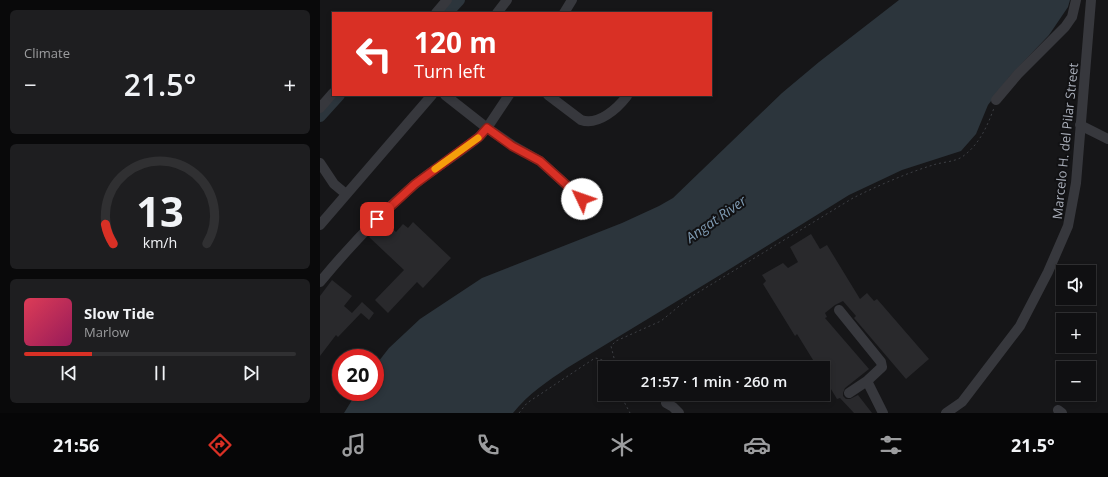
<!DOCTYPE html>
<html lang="en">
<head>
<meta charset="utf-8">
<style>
	:root { --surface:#101012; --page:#1e1e20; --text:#f1f3f6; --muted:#9c9d9f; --line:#303032; --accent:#d93025 }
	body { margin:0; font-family:"Open Sans",sans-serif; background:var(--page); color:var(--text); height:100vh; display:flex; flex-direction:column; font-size:15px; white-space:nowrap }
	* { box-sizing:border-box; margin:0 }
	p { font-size:13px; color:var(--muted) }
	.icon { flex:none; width:22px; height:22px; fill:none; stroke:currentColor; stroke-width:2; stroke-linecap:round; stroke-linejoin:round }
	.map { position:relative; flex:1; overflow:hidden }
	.panel { display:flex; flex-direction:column; gap:10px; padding:10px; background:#09090a; width:320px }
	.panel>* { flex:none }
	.top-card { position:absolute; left:12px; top:12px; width:380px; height:84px; border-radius:0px; box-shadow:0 2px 6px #0003,0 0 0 1px var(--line); background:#d93025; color:#fff; overflow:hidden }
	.controls { position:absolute; left:736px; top:265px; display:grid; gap:8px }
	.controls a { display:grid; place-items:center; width:40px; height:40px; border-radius:0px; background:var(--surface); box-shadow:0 2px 6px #0003,0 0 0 1px var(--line); font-size:20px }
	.speed { position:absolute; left:12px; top:349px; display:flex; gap:8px; font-size:20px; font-weight:700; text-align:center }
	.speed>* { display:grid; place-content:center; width:52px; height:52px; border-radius:50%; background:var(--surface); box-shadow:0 2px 6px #0003,0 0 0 1px var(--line); line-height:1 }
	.speed .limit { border:6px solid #d22; background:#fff; color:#111 }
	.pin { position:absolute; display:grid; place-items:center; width:34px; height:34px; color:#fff; margin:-17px; border-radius:8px; box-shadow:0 2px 6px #0006 }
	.me { position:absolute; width:44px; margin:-22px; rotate:312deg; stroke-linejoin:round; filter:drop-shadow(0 0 3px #0008) }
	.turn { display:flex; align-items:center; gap:14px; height:84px; padding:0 16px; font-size:18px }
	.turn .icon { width:52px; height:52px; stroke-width:2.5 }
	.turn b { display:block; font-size:28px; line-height:34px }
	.big { font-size:30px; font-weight:600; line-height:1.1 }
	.panel .card { flex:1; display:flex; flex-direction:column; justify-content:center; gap:6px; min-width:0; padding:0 14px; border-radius:6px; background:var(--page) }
	.panel .dial { align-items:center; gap:0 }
	.dial svg { height:104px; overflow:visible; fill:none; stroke:var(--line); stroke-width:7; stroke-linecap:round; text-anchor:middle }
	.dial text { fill:var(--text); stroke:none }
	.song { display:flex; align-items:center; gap:12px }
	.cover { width:48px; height:48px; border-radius:6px; background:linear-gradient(135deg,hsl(350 70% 55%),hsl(330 70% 35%)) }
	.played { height:4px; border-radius:2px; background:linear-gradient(90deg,var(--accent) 25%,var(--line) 25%) }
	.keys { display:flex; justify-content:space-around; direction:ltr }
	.heat { display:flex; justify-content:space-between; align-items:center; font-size:22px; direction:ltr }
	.trip { position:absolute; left:278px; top:361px; width:232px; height:40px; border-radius:0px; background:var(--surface); box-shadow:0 2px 6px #0003,0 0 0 1px var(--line); font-weight:600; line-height:40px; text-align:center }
	.tabs { display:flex; height:64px; justify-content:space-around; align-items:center; background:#060607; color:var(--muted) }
	.tabs .icon { width:28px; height:28px }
	.tabs .active { color:var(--accent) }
	.tabs b { font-size:18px; color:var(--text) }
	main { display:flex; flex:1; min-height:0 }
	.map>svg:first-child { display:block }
	.water { fill:#2c353c }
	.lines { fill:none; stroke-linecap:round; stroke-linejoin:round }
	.river { stroke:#2c353c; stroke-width:12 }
	.building { fill:#29292c }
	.path { stroke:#3d3f44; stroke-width:1; stroke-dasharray:2 3; stroke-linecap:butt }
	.minor { stroke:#37383d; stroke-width:10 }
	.route-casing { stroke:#8d1f18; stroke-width:10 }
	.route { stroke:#d93025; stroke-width:7 }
	.slow { stroke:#f59e0b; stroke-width:7 }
	.labels { text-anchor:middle; stroke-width:4; stroke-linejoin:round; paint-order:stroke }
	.street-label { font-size:13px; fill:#a8adb8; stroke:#111113 }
	.water-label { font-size:14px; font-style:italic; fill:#7f9bb3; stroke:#111113 }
</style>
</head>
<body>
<main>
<section class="panel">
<div class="card"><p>Climate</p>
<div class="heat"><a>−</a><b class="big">21.5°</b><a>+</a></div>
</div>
<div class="card dial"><svg viewBox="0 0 100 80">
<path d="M14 69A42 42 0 1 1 86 69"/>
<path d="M14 69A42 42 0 0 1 8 54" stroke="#d93025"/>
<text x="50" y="56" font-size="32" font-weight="700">13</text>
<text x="50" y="72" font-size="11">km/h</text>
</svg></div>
<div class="card">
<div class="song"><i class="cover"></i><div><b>Slow Tide</b><p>Marlow</p></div></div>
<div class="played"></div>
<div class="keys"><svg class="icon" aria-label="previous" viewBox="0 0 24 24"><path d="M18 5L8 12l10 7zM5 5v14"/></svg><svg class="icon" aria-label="pause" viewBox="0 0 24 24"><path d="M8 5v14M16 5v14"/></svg><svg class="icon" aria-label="next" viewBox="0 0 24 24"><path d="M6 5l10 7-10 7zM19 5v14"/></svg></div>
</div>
</section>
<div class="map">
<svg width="788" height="413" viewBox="0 0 788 413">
	<rect width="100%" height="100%" fill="#161618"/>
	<!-- water -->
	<path class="water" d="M 579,0 L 750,0 L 748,7 L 729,35 L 690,76 L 668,105 L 656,134 L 641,151 L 582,170 L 529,195 L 405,272 L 247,368 C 228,381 208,394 193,413 L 24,413 L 37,392 L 55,392 L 55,366 L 69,348 L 100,319 L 162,278 L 302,223 L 339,206 L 353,198 L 462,93 L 499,62 Z"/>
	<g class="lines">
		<!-- river -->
		<path class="river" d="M 127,13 L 139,0
			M 0,116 L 19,95"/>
	</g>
	<!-- building -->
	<path class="building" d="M 93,222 L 131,258 L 103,288 L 97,282 L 68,313 L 55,300 L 84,270 L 49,237 L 56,230 L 58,232 L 66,223 L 76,232 L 83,224 L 88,228 Z
		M 491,234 L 500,249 L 507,245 L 540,299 L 547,293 L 554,301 L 557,299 L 609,359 L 586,379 L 534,318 L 536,316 L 523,301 L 515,305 L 505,313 L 507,317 L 505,318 L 549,369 L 525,388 L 523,393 L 523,396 L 526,399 L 530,399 L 538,395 L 552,413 L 534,413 L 520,398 L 517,399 L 503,376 L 503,368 L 498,368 L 477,334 L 475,336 L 443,284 L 446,281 L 442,275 L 463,263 L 468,268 L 478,262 L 470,247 Z
		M 12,280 L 32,296 L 24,306 L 32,313 L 42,302 L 54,313 L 49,320 L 41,313 L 18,337 L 16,335 L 0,356 L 0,296 Z"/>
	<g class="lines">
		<!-- path -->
		<path class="path" d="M 294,368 L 294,358 L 291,346 L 296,341 L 341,321 L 369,298 L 533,198 C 557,186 587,173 613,165 C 622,162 634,162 642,157 C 659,145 667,127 674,108
			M 300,394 L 310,413
			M 199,413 L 207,403 L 275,358 C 282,359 287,362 290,368"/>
		<!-- minor -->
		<path class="minor" d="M 116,13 L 127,0
			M 177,13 L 187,0
			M 244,13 L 252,0
			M 125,95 L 167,128 L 192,145 L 220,161 L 262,199
			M 228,95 L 261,120 C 278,126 297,109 307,96
			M 676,100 L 698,74 L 745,27 L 752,17 L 756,0
			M 0,108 L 13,93
			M 760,125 L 788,139
			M 0,163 L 14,184 L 26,194
			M 0,225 L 112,95
			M 0,282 C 29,247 60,214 94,185 C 115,168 138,154 159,137 L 167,128 L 189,95
			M 519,310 L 561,362 L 562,367 L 547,381 L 529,393
			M 547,381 L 563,413
			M 346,403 L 353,407 L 359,413
			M 738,410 L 742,413
			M 626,413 L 642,402 L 700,326 L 728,272 L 748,226 L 756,183 L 771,0"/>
	</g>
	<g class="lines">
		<!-- route casing -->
		<g class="route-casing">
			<path id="route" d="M 57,219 L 95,184 L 159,137 L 167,128 L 192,146 L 220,161 L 262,199"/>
		</g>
		<!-- route -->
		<use href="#route" class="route"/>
		<!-- slow -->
		<path class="slow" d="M 115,169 L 158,138"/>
	</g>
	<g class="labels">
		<!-- street labels -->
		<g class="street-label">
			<text transform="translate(745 141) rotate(-84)" y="5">Marcelo H. del Pilar Street</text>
		</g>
		<!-- water labels -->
		<g class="water-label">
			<text transform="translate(396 219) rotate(-35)" y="5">Angat River</text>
		</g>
	</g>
</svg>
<div class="controls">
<a><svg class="icon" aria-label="sound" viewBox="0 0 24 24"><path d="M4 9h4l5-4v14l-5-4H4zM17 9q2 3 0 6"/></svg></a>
<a>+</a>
<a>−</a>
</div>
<div class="speed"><div class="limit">20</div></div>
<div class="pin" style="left:57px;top:219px;background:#d93025"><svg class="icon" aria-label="arrive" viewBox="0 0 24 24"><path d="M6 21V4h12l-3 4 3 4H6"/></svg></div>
<svg class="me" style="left:262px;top:199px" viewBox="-20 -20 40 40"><circle r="19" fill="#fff"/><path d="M0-13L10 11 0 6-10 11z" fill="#d93025"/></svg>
<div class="trip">21:57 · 1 min · 260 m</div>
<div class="top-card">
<div class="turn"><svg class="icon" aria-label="left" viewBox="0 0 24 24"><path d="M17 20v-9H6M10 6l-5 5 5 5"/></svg><div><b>120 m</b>Turn left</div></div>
</div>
</div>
</main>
<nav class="tabs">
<b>21:56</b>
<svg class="icon active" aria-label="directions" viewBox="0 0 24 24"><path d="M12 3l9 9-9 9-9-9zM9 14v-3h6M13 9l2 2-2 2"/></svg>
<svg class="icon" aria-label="music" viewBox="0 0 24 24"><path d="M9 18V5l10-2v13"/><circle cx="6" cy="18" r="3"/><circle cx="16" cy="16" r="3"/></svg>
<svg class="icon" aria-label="phone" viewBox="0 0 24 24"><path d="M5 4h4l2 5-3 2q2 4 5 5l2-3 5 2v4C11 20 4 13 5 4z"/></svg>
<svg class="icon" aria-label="climate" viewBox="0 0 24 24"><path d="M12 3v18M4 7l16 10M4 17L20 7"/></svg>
<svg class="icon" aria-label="car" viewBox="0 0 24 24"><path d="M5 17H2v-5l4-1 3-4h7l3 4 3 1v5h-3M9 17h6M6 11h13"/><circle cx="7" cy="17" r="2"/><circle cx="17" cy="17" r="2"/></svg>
<svg class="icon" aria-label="filters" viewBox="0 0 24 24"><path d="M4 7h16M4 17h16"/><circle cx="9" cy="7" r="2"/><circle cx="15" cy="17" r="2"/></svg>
<b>21.5°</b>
</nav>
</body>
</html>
